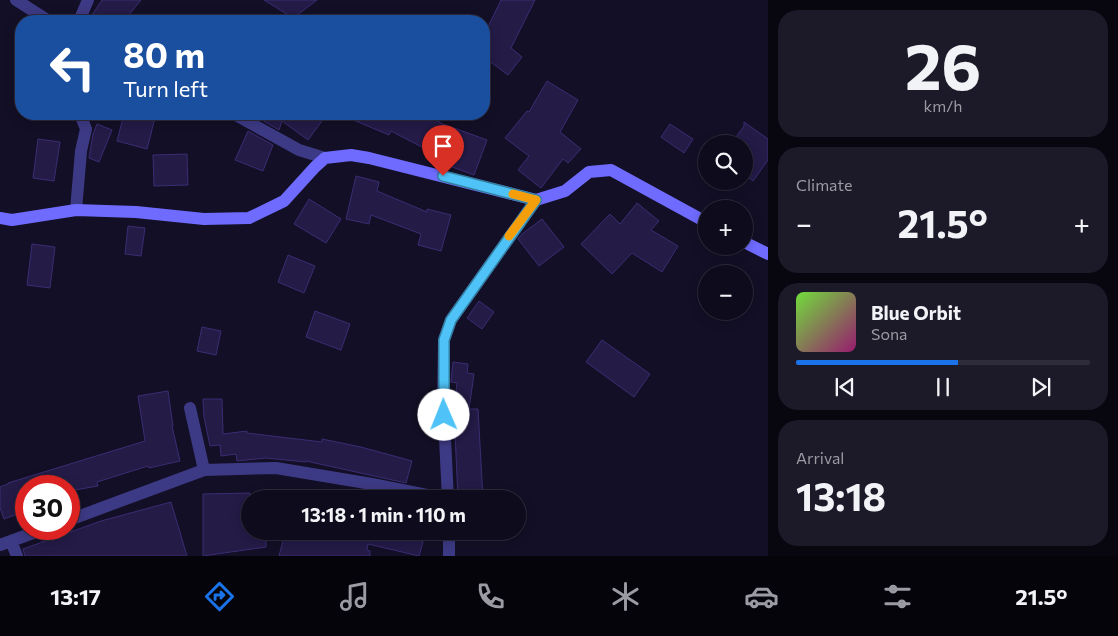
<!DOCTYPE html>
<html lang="en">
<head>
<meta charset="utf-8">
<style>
	:root { --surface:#0e0b1c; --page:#1c1929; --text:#f1f3f6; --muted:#9b9ba3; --line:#2e2b3b; --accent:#1a73e8 }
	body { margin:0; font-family:Commissioner,sans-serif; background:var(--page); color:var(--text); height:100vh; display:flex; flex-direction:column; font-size:19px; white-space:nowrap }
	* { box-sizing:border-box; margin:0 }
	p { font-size:16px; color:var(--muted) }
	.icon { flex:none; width:28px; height:28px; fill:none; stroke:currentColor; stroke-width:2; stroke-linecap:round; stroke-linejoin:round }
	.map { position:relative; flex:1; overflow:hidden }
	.panel { display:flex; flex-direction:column; gap:10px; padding:10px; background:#08060f; width:350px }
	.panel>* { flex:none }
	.hud { position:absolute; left:15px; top:15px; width:475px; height:105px; border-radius:20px; box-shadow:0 2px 12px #0003,0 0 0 1px var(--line); background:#1a4fa0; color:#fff; overflow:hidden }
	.controls { position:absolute; left:698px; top:135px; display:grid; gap:10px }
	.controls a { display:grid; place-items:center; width:55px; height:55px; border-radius:50%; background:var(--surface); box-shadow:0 2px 12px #0003,0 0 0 1px var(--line); font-size:25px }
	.speed { position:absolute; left:15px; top:475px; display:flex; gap:10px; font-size:25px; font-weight:700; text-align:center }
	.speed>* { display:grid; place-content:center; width:65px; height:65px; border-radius:50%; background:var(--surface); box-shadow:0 2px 12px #0003,0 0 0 1px var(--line); line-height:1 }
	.speed .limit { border:8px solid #d22; background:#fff; color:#111 }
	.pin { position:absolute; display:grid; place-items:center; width:42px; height:42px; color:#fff; margin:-51px -21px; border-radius:50% 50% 50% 0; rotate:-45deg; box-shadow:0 0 5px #0007 }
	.pin .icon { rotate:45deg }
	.me { position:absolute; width:55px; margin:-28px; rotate:359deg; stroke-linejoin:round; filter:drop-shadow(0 0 4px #0008) }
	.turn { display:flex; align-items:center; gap:18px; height:105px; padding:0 25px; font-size:22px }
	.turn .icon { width:65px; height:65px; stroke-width:2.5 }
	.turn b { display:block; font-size:35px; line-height:42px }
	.big { font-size:38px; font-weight:700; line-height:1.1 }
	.panel .card { flex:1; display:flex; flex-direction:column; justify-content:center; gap:8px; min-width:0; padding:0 18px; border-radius:20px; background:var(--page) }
	.panel .dial { align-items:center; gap:0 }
	.dial b { font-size:65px; line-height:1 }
	.song { display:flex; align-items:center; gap:15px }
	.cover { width:60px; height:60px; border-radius:8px; background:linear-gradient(135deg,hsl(100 70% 55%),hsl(320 70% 35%)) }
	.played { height:5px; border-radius:2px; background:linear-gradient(90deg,var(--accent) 55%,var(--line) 55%) }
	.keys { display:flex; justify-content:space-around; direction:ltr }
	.heat { display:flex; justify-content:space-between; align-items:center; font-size:28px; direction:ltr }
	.trip { position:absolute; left:241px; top:490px; width:285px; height:50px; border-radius:25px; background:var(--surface); box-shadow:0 2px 12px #0003,0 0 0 1px var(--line); font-weight:700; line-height:50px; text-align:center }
	.tab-bar { display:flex; height:80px; justify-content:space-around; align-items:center; background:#06040b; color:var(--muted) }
	.tab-bar .icon { width:35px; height:35px }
	.tab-bar .on { color:var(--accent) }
	.tab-bar b { font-size:22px; color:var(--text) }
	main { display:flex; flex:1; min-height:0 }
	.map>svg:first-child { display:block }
	.building { fill:#241b47; stroke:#3b2d73 }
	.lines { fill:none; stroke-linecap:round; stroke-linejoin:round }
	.minor { stroke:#3d3a85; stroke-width:12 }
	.secondary { stroke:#6f6bff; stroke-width:12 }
	.route-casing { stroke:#337fa1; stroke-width:12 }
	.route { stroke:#4fc3f7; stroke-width:9 }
	.slow { stroke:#f59e0b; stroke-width:9 }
</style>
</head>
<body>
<main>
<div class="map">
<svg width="768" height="556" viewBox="0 0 768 556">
	<rect width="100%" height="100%" fill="#130f26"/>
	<!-- building -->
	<path class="building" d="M 102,0 L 141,0 L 124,21 L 88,21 Z
		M 264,0 L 317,0 L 293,18 Z
		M 501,0 L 535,0 L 511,48 L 522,57 L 508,75 L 484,57 L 484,35 Z
		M 547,81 L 578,100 L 560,132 L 581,149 L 568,163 L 563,159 L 541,188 L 518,170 L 529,156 L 505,138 L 527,111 L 529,112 Z
		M 124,114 L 156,114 L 147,149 L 117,141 Z
		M 256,114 L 327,114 L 308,140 L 282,121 L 279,130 L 255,116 Z
		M 339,114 L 424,114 L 443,124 L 487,140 L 474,175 L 439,162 L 441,157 L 391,131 L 389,135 Z
		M 744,122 L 768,139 L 768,160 L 753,181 L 744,174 L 744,144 L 731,144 L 744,126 Z
		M 97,124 L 112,130 L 99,162 L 89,158 L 93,134 Z
		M 670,124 L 693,139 L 684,153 L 661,137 Z
		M 248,131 L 273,145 L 263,171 L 235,160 Z
		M 38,139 L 60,142 L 54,181 L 33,178 Z
		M 187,154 L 188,185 L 154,186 L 153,155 Z
		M 356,176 L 379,182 L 377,191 L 427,212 L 427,209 L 451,215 L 441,251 L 418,245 L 421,234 L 371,215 L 369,224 L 346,219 Z
		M 309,199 L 341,219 L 326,243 L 294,224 Z
		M 637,203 L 659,221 L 651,230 L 678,246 L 662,272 L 632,253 L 612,274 L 581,244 L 610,214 L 620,224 Z
		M 542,219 L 564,247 L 539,266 L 518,239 L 522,234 Z
		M 128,226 L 145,228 L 141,256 L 125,254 Z
		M 32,244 L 55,247 L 50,288 L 27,285 Z
		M 288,255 L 315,266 L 304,293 L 278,282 Z
		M 479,301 L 494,312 L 482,329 L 467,318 Z
		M 315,311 L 350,324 L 341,350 L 306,337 Z
		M 202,327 L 221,331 L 216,355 L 197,351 Z
		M 602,340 L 650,374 L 634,397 L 586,362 Z
		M 453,362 L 468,364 L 467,373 L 474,374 L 469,409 L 478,409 L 483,499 L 458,499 L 454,410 L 457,383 L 451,382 Z
		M 168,391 L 173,426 L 172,426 L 180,461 L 149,468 L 148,466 L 97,482 L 98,486 L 69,491 L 69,486 L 26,486 L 26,511 L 4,519 L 0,508 L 0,487 L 8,484 L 8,483 L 145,441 L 138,396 Z
		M 203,399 L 222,399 L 223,434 L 247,431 L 247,433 L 322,442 L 322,439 L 361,447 L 412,461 L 406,483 L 306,461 L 306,462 L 266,458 L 237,461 L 236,454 L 221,456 L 220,445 L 210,446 L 204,417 Z
		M 250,493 L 250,531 L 266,531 L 266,547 L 203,556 L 203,494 Z
		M 171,502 L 187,556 L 25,556 L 23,549 L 101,521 Z
		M 297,531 L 331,540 L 333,531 L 426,531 L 419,556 L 368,544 L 367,550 L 370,551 L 370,556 L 279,556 L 285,533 L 297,534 Z"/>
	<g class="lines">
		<!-- minor -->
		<path class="minor" d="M 16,0 L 49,21
			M 79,21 L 88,0
			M 234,114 L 299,150 L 325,158
			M 76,210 L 81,151 L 86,129 L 80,114
			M 190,408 L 204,470
			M 448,499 L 443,398 L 444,340 L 451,320 L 536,200
			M 69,520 L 204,470 L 276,468 L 372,484 L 447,499
			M 449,531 L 449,556
			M 11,541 L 17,556
			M 0,545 L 44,529"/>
		<!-- secondary -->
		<path class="secondary" d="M 0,218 L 12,220 L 76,210 L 136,212 L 204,219 L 249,218 L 284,201 L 315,167 L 325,158 L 351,155 L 369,158 L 536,200 L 565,191 L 589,172 L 611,170 L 706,222
			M 744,242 L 768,254"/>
	</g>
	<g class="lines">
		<!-- route casing -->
		<g class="route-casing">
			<path id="route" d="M 443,176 L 536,200 L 451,320 L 444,340 L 444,415"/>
		</g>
		<!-- route -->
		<use href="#route" class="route"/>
		<!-- slow -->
		<path class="slow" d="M 509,236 L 536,200 L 513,194"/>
	</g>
</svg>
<div class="controls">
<a><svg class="icon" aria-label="search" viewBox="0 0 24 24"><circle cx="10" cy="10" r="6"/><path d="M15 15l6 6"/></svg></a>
<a>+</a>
<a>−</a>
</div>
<div class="speed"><div class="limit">30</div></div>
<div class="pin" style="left:443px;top:176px;background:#d93025"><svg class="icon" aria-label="arrive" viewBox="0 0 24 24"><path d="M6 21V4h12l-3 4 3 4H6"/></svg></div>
<svg class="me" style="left:444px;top:415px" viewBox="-20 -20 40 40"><circle r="19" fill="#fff"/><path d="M0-13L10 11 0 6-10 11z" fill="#4fc3f7"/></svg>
<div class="trip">13:18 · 1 min · 110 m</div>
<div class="hud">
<div class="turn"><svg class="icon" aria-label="left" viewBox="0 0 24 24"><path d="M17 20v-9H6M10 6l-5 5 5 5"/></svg><div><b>80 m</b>Turn left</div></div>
</div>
</div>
<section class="panel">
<div class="card dial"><b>26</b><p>km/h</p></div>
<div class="card"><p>Climate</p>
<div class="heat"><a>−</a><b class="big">21.5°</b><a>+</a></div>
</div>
<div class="card">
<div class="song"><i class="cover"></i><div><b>Blue Orbit</b><p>Sona</p></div></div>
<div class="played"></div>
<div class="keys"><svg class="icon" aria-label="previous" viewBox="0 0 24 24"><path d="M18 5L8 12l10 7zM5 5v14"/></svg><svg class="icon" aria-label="pause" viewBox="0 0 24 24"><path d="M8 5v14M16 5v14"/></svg><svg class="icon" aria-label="next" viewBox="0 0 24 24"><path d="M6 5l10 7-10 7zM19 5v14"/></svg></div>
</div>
<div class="card"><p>Arrival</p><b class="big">13:18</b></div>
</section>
</main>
<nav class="tab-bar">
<b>13:17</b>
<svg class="icon on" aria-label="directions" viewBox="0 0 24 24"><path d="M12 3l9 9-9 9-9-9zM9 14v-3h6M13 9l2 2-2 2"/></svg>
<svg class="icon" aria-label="music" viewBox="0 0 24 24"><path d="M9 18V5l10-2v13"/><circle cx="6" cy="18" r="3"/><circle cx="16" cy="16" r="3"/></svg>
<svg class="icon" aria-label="phone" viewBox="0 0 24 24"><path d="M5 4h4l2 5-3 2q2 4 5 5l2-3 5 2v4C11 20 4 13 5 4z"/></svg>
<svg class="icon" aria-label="climate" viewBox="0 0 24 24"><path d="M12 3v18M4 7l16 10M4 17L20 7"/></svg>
<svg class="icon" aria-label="car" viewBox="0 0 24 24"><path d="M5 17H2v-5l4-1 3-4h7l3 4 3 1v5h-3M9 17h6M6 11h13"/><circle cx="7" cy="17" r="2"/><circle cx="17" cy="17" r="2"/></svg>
<svg class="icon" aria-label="filters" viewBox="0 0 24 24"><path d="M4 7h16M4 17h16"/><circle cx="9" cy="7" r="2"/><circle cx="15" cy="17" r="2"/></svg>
<b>21.5°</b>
</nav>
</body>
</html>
